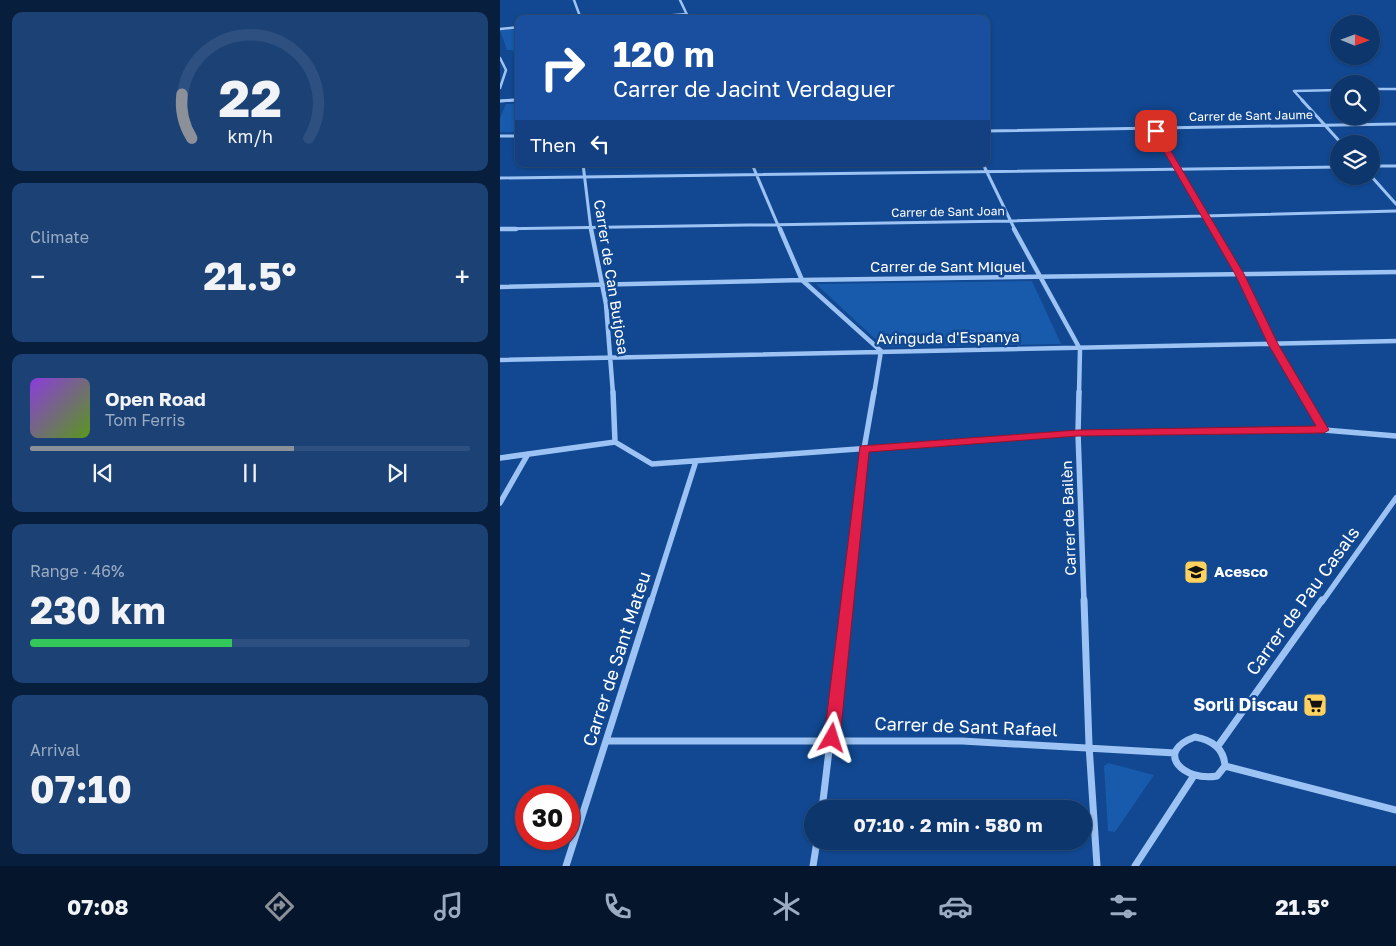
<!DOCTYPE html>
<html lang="en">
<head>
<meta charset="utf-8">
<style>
	:root { --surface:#0d366d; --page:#1b4175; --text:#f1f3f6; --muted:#9aabc2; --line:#2d5080; --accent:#8c9099 }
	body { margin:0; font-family:"Golos Text",sans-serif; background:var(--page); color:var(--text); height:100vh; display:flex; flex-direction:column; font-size:19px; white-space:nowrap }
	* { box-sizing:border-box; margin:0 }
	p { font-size:16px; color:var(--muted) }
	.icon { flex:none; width:28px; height:28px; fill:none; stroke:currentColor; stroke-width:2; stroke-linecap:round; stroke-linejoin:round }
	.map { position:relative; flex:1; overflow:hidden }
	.side { display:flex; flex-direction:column; gap:12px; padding:12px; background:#071e3c; width:500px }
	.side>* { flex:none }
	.hud { position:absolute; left:15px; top:15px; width:475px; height:152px; border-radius:10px; box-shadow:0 1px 4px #0004,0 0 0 1px var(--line); background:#1a4fa0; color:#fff; overflow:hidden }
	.needle { width:32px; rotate:91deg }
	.buttons { position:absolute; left:830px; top:15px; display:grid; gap:10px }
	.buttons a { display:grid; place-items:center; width:50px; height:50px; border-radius:50%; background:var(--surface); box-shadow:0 1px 4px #0004,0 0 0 1px var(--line); font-size:25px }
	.speed { position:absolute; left:15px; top:785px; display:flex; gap:10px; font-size:25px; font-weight:700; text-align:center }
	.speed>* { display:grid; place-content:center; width:65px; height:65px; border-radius:50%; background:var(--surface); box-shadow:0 1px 4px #0004,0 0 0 1px var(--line); line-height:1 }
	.speed .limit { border:8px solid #d22; background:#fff; color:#111 }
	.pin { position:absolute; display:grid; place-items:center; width:42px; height:42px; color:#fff; margin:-21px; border-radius:10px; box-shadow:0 2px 8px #0006 }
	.me { position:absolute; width:55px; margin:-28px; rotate:6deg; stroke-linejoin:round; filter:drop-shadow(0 0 4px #0008) }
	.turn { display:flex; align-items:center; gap:18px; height:105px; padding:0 15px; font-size:22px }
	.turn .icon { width:65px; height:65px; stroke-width:2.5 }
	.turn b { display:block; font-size:35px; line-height:42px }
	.then { display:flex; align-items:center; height:48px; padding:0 15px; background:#0003; gap:10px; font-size:19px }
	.big { font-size:38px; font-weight:700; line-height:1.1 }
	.side .tile { flex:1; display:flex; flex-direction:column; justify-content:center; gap:8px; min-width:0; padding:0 18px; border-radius:10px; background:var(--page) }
	.side .dial { align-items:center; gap:0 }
	.dial svg { height:130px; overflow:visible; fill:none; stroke:var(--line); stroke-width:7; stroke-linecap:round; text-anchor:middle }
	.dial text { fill:var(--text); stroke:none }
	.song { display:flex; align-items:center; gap:15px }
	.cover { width:60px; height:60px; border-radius:8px; background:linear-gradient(135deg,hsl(270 70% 55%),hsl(90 70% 35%)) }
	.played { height:5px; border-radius:2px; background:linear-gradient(90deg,var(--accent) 60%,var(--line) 60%) }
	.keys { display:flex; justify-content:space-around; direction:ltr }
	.heat { display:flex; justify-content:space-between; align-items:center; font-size:28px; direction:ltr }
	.charge { height:8px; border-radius:4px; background:linear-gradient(90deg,#34c759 46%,var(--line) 0) }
	.trip { position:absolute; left:304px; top:800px; width:288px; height:50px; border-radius:25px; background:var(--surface); box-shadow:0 1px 4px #0004,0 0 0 1px var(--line); font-weight:700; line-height:50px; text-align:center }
	.dock { display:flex; height:80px; justify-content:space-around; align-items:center; background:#05162c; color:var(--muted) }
	.dock .icon { width:35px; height:35px }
	.dock .active { color:var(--accent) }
	.dock b { font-size:22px; color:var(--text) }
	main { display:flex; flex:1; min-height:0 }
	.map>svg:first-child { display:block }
	.green { fill:#185aab }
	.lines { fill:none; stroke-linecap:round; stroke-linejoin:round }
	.street-far4 { stroke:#9cc3f3; stroke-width:2.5 }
	.street-far3 { stroke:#9cc3f3; stroke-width:3 }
	.street-far2 { stroke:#9cc3f3; stroke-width:4.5 }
	.street-far1 { stroke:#9cc3f3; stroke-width:5.5 }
	.street { stroke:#9cc3f3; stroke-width:7 }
	.route { fill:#e11d48; stroke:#92132f }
	.labels { text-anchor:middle; stroke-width:5; stroke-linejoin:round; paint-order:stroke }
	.far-street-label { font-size:12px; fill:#fff; stroke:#114891 }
	.street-label { font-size:15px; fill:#fff; stroke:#114891 }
	.poi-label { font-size:15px; font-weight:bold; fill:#fff; stroke:#114891; text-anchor:start }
	.near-street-label { font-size:18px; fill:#fff; stroke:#114891 }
	.near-poi-label { font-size:18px; font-weight:bold; fill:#fff; stroke:#114891; text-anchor:end }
</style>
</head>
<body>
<main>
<section class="side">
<div class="tile dial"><svg viewBox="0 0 100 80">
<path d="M14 69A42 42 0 1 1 86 69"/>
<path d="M14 69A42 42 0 0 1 8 42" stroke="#8c9099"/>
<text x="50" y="56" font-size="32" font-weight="700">22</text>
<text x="50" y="72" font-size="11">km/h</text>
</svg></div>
<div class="tile"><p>Climate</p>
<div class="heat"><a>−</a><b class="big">21.5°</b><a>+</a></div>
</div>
<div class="tile">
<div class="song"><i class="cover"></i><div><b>Open Road</b><p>Tom Ferris</p></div></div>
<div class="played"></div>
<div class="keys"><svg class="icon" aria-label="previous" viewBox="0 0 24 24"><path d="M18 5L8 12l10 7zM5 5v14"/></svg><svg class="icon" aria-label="pause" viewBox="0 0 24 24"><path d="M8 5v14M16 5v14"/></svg><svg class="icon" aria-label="next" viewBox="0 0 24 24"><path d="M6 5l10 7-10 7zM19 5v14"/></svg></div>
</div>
<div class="tile"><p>Range · 46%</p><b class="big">230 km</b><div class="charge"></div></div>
<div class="tile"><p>Arrival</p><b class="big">07:10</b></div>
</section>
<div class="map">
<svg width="896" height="866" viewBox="0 0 896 866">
	<rect width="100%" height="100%" fill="#114891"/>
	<!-- green -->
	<path class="green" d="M 19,29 L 19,67 L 13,50 L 7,50 L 0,30 Z
		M 6,104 L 19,104 L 19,132 L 0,132 L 0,118 Z
		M 532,281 L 561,344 L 384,347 L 316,284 Z
		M 608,763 L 654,775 L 615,832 L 608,831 L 604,766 Z"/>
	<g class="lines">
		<!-- street-far4 -->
		<path class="street-far4" d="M 74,0 L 81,19
			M 180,0 L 189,19
			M 126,19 L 187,14
			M 0,29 L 19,27
			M 0,58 L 6,70 L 0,88
			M 871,89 L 896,89
			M 794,91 L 804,102
			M 794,91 L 839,90
			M 0,101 L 19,100"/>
		<!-- street-far3 -->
		<path class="street-far3" d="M 802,100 L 842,144
			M 0,101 L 13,100
			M 654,128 L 713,230
			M 486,131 L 896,124
			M 0,136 L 19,136
			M 83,164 L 91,230
			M 252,164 L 280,230
			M 483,164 L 515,230
			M 871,166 L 896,166
			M 871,176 L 896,204
			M 0,178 L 839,167
			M 0,229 L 510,221 L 896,211"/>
		<!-- street-far2 -->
		<path class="street-far2" d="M 0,229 L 16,229
			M 91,229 L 106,304 L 113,394
			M 280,229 L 302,280 L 381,351 L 374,394
			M 514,229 L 580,349 L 579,394
			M 713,229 C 744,283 770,340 802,394
			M 0,287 L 302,280 L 896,272
			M 0,360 L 896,341"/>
		<!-- street-far1 -->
		<path class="street-far1" d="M 113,392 L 115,442 L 152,464 L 578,433 L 824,430 L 896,436
			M 579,392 L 578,433 L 584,602
			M 802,392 L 824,430
			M 0,458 L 115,442
			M 0,503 L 28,454
			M 151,602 L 196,461
			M 347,602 L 364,449 L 374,392
			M 822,602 L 896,498"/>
		<!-- street -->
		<path class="street" d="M 584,600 L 589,745 L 597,866
			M 695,737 C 712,740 724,748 725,766 L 717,776 C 684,782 653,752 695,737 Z
			M 107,741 L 462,741 L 675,753
			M 718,746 L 822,600
			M 725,766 L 896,810
			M 322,809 L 347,600
			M 66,866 L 151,600
			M 313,866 L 317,841
			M 635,866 L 693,777"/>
	</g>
	<!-- route -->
	<path class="route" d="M 656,128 L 659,131 L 744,274 L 778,344 L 829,430 L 824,433 L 578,436 L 369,452 L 340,738 L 338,743 L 332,745 L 327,743 L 324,738 L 360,446 L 578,430 L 816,426 L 768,344 L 735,274 L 652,131 Z"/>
	<!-- icons -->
	<defs>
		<g id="school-square" transform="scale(1.25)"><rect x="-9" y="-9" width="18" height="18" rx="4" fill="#ffd15e" stroke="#114891"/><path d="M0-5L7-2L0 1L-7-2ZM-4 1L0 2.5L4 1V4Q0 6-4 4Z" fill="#111"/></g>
		<g id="supermarket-square" transform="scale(1.25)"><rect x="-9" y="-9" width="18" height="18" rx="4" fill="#ffd15e" stroke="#114891"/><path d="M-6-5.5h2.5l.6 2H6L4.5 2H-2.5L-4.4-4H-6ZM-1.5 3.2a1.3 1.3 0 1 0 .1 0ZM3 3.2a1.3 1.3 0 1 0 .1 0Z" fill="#111"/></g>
	</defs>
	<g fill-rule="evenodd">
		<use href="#school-square" x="696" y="572"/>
		<use href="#supermarket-square" x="815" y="705"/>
	</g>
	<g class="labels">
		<!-- far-street labels -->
		<g class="far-street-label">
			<text transform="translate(751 116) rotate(-1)" y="4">Carrer de Sant Jaume</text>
			<text transform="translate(448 212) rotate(-1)" y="4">Carrer de Sant Joan</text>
		</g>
		<!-- street labels -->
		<g class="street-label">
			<text x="448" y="272">Carrer de Sant Miquel</text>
			<text transform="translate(111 277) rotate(81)" y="5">Carrer de Can Butjosa</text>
			<text transform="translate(448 338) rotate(-1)" y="5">Avinguda d'Espanya</text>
			<text transform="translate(569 518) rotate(-92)" y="5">Carrer de Bailèn</text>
		</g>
		<!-- poi labels -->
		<g class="poi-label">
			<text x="714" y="577">Acesco</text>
		</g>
		<!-- near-street labels -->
		<g class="near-street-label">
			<text transform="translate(803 601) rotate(-54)" y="6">Carrer de Pau Casals</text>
			<text transform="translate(117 659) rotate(-72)" y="6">Carrer de Sant Mateu</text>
			<text transform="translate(466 727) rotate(2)" y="6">Carrer de Sant Rafael</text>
		</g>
		<!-- near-poi labels -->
		<g class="near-poi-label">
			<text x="798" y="711">Sorli Discau</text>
		</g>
	</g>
</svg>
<div class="buttons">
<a><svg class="needle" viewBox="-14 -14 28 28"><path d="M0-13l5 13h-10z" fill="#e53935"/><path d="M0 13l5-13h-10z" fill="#9aabc2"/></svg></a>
<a><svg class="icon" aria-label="search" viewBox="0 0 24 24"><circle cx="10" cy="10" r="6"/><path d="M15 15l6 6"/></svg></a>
<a><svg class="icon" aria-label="layers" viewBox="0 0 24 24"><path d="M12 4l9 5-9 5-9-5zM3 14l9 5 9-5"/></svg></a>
</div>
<div class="speed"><div class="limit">30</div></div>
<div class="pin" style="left:656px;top:131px;background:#d93025"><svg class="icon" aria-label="arrive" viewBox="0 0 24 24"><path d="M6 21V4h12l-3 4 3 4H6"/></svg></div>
<svg class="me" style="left:332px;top:738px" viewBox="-20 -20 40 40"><path d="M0-17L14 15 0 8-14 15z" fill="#e11d48" stroke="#fff" stroke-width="4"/></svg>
<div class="trip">07:10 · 2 min · 580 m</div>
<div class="hud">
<div class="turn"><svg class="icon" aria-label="right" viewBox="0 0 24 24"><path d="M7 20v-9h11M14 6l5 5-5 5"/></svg><div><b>120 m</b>Carrer de Jacint Verdaguer</div></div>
<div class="then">Then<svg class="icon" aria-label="left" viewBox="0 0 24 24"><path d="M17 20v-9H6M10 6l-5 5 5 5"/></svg></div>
</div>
</div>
</main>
<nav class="dock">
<b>07:08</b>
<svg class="icon active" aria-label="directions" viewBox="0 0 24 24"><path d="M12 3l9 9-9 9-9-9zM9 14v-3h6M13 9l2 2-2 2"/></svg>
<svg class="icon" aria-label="music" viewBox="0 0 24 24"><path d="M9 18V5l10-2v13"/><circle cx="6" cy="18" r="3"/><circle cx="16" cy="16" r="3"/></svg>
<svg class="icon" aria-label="phone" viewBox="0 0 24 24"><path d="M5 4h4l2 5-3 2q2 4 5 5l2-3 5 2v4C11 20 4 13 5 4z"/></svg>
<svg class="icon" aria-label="climate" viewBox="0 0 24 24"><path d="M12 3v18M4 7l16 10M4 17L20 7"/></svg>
<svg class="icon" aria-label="car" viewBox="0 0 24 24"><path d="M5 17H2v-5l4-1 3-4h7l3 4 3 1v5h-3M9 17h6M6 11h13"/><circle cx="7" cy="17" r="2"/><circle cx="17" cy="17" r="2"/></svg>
<svg class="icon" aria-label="filters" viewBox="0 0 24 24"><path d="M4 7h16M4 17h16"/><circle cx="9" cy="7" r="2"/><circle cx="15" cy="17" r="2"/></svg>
<b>21.5°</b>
</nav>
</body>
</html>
